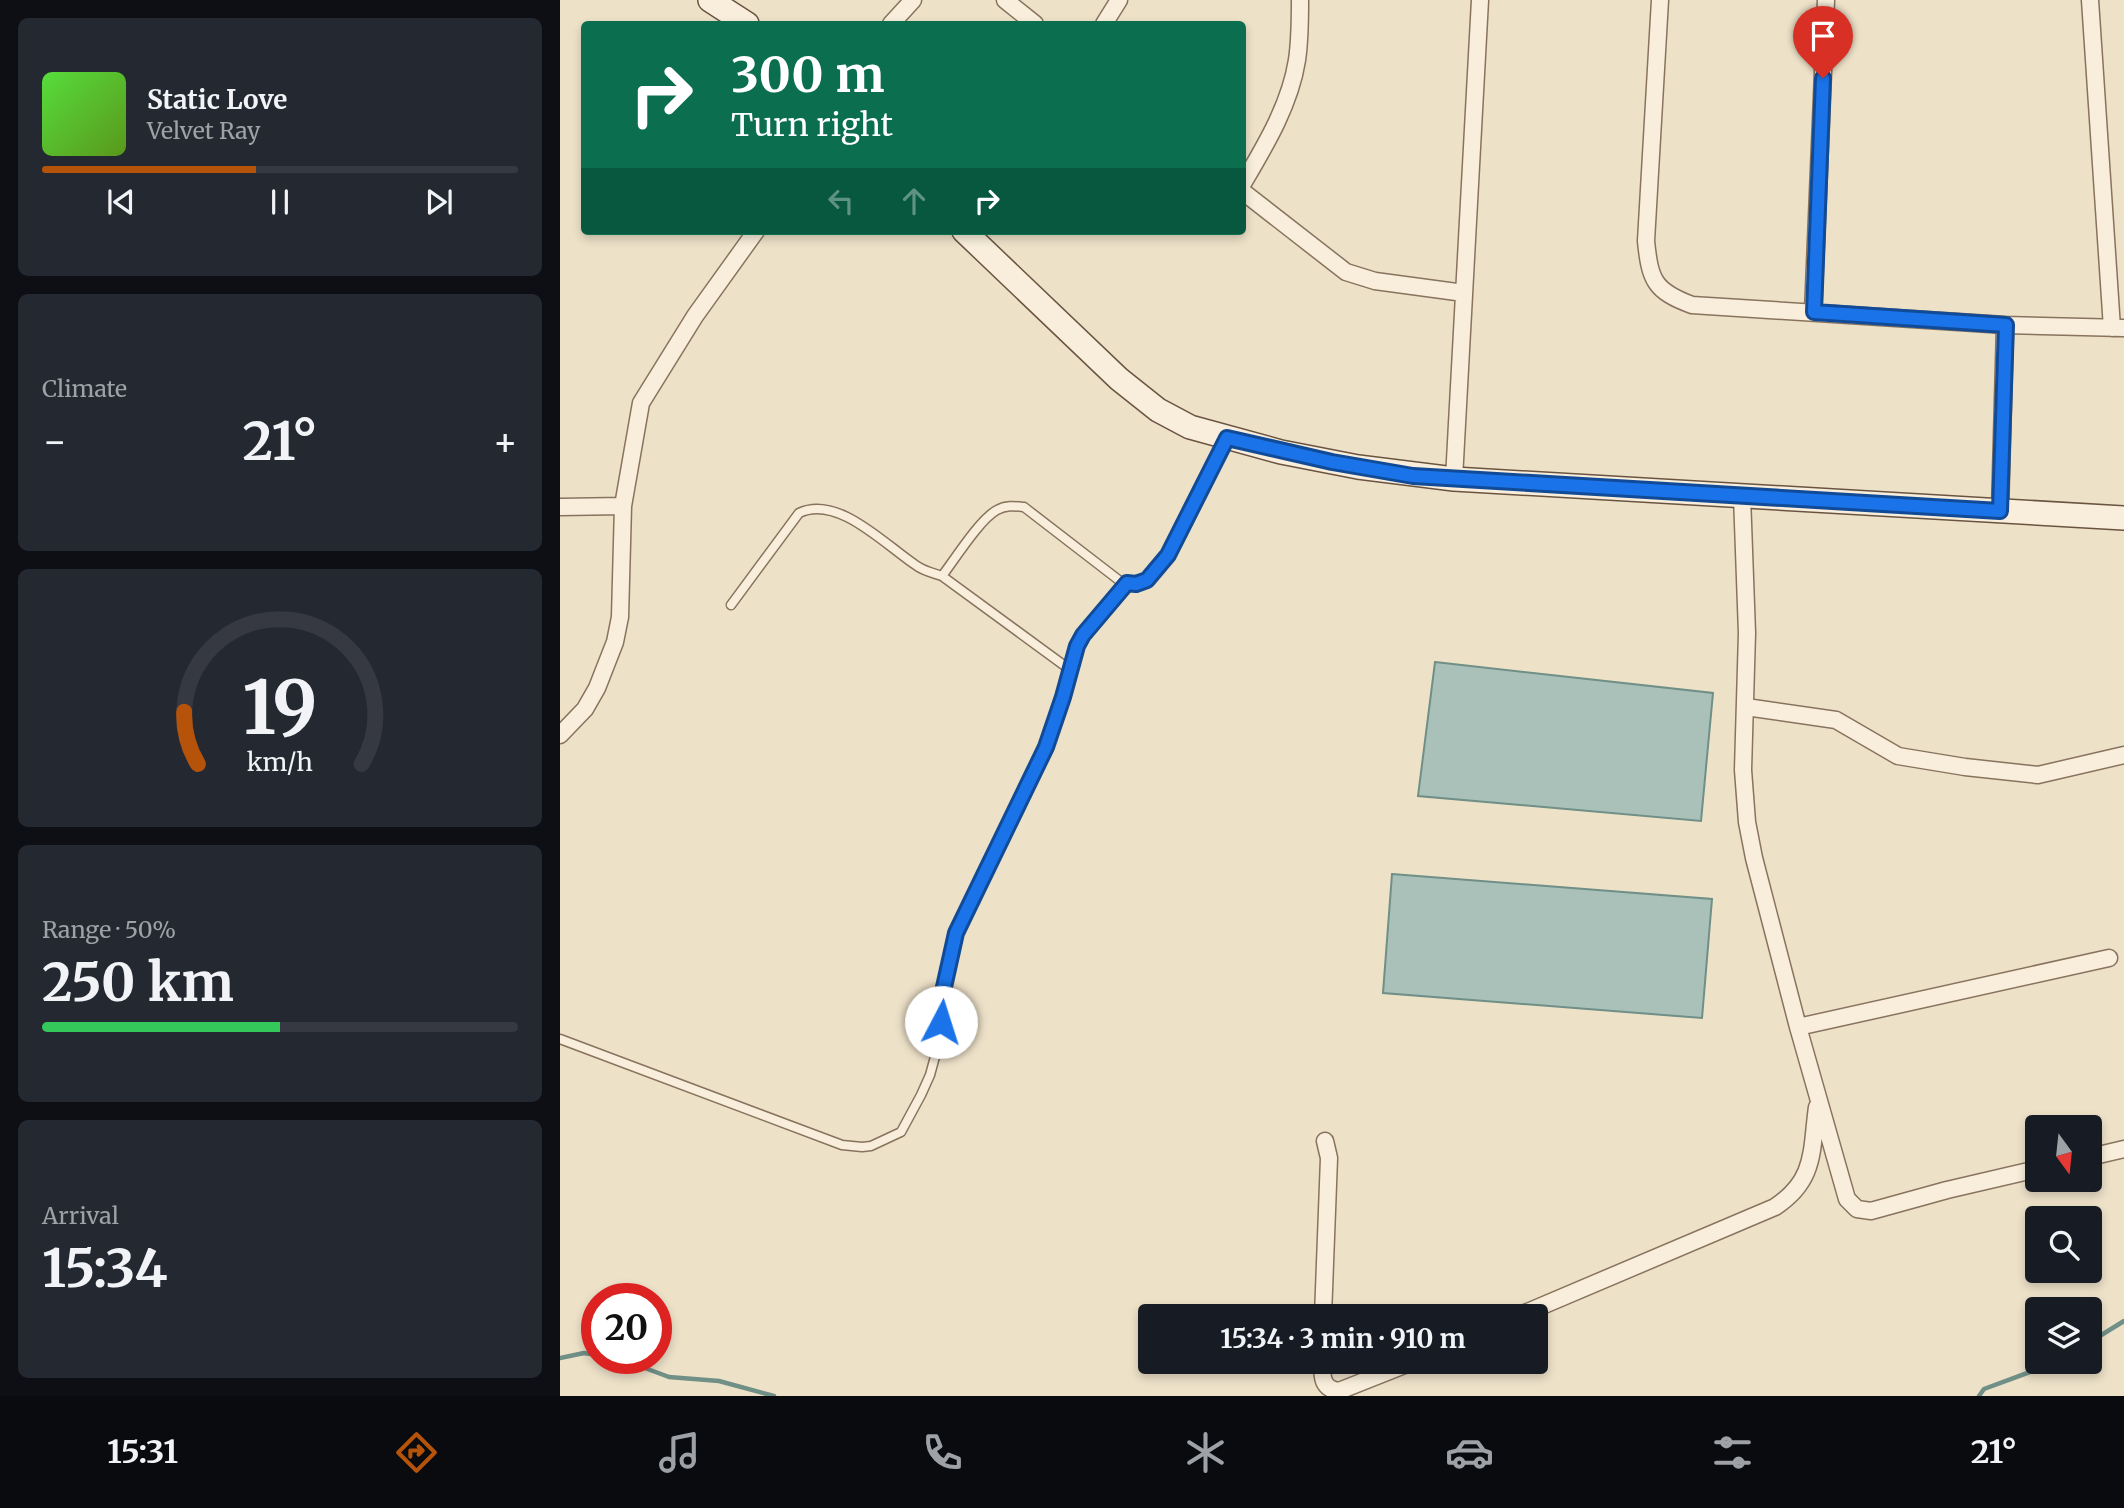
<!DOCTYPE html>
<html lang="en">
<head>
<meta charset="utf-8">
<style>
	:root { --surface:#171b24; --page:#242831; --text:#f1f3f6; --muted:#9ea1a6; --line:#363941; --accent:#b45309 }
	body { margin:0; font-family:Merriweather,serif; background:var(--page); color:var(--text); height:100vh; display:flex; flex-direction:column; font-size:26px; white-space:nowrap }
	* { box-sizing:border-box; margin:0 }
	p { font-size:23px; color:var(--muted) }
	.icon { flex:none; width:38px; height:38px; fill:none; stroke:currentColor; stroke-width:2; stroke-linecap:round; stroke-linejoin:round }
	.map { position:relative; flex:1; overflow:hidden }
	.sheet { display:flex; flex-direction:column; gap:18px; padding:18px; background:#0d0f14; width:560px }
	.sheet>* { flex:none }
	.banner { position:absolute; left:21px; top:21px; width:665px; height:214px; border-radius:7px; box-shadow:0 4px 10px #0003; background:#0b6e4f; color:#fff; overflow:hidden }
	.needle { width:46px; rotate:165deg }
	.controls { position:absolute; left:1465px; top:1115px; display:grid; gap:14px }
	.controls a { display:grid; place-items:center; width:77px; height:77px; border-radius:7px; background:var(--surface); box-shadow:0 4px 10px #0003; font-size:35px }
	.speed { position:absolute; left:21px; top:1283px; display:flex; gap:14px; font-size:35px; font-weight:700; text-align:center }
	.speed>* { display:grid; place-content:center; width:91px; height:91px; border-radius:50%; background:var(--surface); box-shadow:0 4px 10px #0003; line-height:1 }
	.speed .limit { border:10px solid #d22; background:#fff; color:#111 }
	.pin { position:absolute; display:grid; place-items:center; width:60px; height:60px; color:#fff; margin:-72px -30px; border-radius:50% 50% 50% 0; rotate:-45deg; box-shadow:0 0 7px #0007 }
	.pin .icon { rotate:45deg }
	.me { position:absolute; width:77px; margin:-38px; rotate:5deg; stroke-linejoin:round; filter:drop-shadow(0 0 5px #0008) }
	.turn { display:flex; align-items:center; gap:24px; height:147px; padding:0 35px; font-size:32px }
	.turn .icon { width:91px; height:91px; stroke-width:2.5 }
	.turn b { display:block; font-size:49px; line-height:60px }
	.lanes { display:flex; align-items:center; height:66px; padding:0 35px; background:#0003; justify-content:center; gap:35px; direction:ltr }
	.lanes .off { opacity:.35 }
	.big { font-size:52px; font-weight:700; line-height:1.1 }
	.sheet .card { flex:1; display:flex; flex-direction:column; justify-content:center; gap:10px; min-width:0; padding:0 24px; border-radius:10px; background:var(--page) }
	.sheet .dial { align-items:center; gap:0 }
	.dial svg { height:182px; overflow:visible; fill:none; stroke:var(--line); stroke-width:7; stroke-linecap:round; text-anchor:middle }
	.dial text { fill:var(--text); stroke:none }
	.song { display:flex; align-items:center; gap:21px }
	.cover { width:84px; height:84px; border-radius:10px; background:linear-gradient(135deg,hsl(110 70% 55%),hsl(90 70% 35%)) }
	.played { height:7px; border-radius:4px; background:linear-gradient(90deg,var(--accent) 45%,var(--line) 45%) }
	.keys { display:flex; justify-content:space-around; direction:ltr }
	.heat { display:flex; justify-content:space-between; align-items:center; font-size:38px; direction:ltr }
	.charge { height:10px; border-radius:5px; background:linear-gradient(90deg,#34c759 50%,var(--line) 0) }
	.trip { position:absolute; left:578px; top:1304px; width:410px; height:70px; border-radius:7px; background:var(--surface); box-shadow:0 4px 10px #0003; font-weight:700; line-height:70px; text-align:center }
	.menu { display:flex; height:112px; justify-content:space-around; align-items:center; background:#090b0e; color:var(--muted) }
	.menu .icon { width:49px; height:49px }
	.menu .active { color:var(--accent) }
	.menu b { font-size:32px; color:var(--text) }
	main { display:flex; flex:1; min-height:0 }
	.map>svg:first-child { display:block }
	.water { fill:#a9c1b9; stroke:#6f8f87; stroke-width:2 }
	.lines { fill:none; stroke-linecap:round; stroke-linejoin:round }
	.stream { stroke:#6f8f87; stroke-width:4.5 }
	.lane-casing { stroke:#88735e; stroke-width:11 }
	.street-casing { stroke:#88735e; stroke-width:19 }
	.secondary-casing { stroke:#6a5441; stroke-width:26 }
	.lane { stroke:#f8eedb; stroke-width:8 }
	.street { stroke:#f8eedb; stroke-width:16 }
	.secondary { stroke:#f8eedb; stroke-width:23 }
	.route-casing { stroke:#114b97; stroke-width:18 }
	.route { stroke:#1a73e8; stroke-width:12 }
</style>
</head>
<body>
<main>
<section class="sheet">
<div class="card">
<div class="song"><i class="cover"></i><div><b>Static Love</b><p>Velvet Ray</p></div></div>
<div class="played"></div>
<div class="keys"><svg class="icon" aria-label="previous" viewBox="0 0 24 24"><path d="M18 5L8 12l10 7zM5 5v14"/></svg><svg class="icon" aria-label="pause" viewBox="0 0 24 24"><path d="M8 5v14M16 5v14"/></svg><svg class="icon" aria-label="next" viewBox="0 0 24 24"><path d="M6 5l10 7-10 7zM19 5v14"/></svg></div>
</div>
<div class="card"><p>Climate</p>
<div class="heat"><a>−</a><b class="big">21°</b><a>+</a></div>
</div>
<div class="card dial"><svg viewBox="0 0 100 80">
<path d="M14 69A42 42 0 1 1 86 69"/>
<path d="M14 69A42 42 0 0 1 8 46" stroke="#b45309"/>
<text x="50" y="56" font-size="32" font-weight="700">19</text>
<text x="50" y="72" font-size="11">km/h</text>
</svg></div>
<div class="card"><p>Range · 50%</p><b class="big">250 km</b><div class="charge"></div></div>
<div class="card"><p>Arrival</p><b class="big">15:34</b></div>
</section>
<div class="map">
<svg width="1564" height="1396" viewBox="0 0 1564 1396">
	<rect width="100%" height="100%" fill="#ede1c8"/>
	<!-- water -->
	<path class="water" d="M 875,662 L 1153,693 L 1141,821 L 858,796 Z
		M 832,874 L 1152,899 L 1142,1018 L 823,993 Z"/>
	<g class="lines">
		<!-- stream -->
		<path class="stream" d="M 1530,1342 L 1564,1321
			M 0,1358 L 24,1353 L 37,1355
			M 52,1358 L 66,1361 L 109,1377 L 159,1381 L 214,1396
			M 1419,1396 L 1424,1389 L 1497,1362"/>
		<!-- lane casing -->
		<g class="lane-casing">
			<path id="lane" d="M 382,576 C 395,559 420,519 437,510 C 446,505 454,506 464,507 L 560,581 C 569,584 578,585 587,580 C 609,567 651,469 665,441
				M 171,605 L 239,513 C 278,494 326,546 357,566 C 364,571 373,573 382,576 L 509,669
				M 0,1039 L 282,1145 L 302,1147 L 311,1146 L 341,1132 L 361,1095 L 370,1075 L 379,1042 L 385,987 L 396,933 L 486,747 L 503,697 L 517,646 L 523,635 L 567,583"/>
		</g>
		<!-- street casing -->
		<g class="street-casing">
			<path id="street" d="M 445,0 L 475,24
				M 1100,0 L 1086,241 C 1090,280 1094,291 1132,305 L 1445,325 L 1564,328
				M 1530,0 L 1552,328
				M 331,24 L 353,0
				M 544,24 L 559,0
				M 682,185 C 705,146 730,105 737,60 C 740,40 740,20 740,0
				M 682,191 L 786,272 L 815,281 L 904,293
				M 1253,312 L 1266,0
				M 894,479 L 920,0
				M 1182,496 L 1187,633 L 1183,770 L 1187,822 L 1194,858 L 1238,1027 L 1287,1199 L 1297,1209 L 1311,1211 L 1387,1190 L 1477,1169
				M 0,507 L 63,506
				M 1440,511 L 1445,325
				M 1186,707 L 1276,720 L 1338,756 L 1405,767 L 1478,775 L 1564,755
				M 0,735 L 25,709 L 37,688 L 55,642 L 60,617 L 63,506 L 81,403 L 135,316 L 196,231
				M 1238,1027 L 1549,958
				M 1530,1157 L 1564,1149
				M 763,1316 L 769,1158 L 765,1141
				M 958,1316 L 1215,1207 C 1256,1180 1251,1151 1257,1107
				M 762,1362 C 762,1377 762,1389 779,1391 L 852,1362"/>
		</g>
		<!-- secondary casing -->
		<g class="secondary-casing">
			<path id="secondary" d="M 150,0 L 187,24
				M 404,231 L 559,379 L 598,410 L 630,427 L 721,452 L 798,467 L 894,479 L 1564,518"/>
		</g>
		<!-- lane -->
		<use href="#lane" class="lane"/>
		<!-- street -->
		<use href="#street" class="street"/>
		<!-- secondary -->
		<use href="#secondary" class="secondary"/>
	</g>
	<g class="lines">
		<!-- route casing -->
		<g class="route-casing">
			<path id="route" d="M 381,1022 L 384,987 L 396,933 L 486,747 L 503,697 L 517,646 L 523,635 L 567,583 L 576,584 L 587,580 L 608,555 L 667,438 L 772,462 L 853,476 L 1440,511 L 1446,325 L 1254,312 L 1263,78"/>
		</g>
		<!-- route -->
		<use href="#route" class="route"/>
	</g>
</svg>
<div class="controls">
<a><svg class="needle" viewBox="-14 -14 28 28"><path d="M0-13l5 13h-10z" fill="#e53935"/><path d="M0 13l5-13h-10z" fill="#9ea1a6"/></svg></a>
<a><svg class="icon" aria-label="search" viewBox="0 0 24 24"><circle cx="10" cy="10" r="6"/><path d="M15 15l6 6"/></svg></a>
<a><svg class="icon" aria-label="layers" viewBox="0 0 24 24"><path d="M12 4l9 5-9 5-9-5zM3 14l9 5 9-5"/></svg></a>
</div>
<div class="speed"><div class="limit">20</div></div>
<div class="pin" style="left:1263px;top:78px;background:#d93025"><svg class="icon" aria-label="arrive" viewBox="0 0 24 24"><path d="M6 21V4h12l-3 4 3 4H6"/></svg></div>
<svg class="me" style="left:381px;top:1022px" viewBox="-20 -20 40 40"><circle r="19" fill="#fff"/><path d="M0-13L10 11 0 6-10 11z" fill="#1a73e8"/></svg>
<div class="trip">15:34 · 3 min · 910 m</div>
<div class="banner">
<div class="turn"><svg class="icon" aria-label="right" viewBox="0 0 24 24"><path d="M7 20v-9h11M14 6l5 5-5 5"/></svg><div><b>300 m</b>Turn right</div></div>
<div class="lanes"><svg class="icon off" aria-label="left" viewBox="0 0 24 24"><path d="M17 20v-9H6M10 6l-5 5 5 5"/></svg><svg class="icon off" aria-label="ahead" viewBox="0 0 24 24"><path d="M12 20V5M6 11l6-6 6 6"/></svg><svg class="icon" aria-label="right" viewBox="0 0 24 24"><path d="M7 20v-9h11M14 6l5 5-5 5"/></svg></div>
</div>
</div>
</main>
<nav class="menu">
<b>15:31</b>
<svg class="icon active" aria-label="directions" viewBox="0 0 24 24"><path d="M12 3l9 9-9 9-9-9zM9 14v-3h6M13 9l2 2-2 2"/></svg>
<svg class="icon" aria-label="music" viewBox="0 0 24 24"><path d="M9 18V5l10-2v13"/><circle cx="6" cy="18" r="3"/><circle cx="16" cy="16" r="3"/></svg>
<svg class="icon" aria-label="phone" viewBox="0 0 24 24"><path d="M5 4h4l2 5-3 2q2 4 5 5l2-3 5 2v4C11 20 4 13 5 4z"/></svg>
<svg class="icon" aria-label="climate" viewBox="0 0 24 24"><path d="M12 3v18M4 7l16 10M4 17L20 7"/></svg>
<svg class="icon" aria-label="car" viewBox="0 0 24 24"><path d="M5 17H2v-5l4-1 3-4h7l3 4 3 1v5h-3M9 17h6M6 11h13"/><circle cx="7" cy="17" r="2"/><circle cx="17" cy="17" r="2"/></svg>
<svg class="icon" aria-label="filters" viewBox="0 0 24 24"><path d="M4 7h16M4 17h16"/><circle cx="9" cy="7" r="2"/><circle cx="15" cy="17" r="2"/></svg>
<b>21°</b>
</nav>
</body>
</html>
